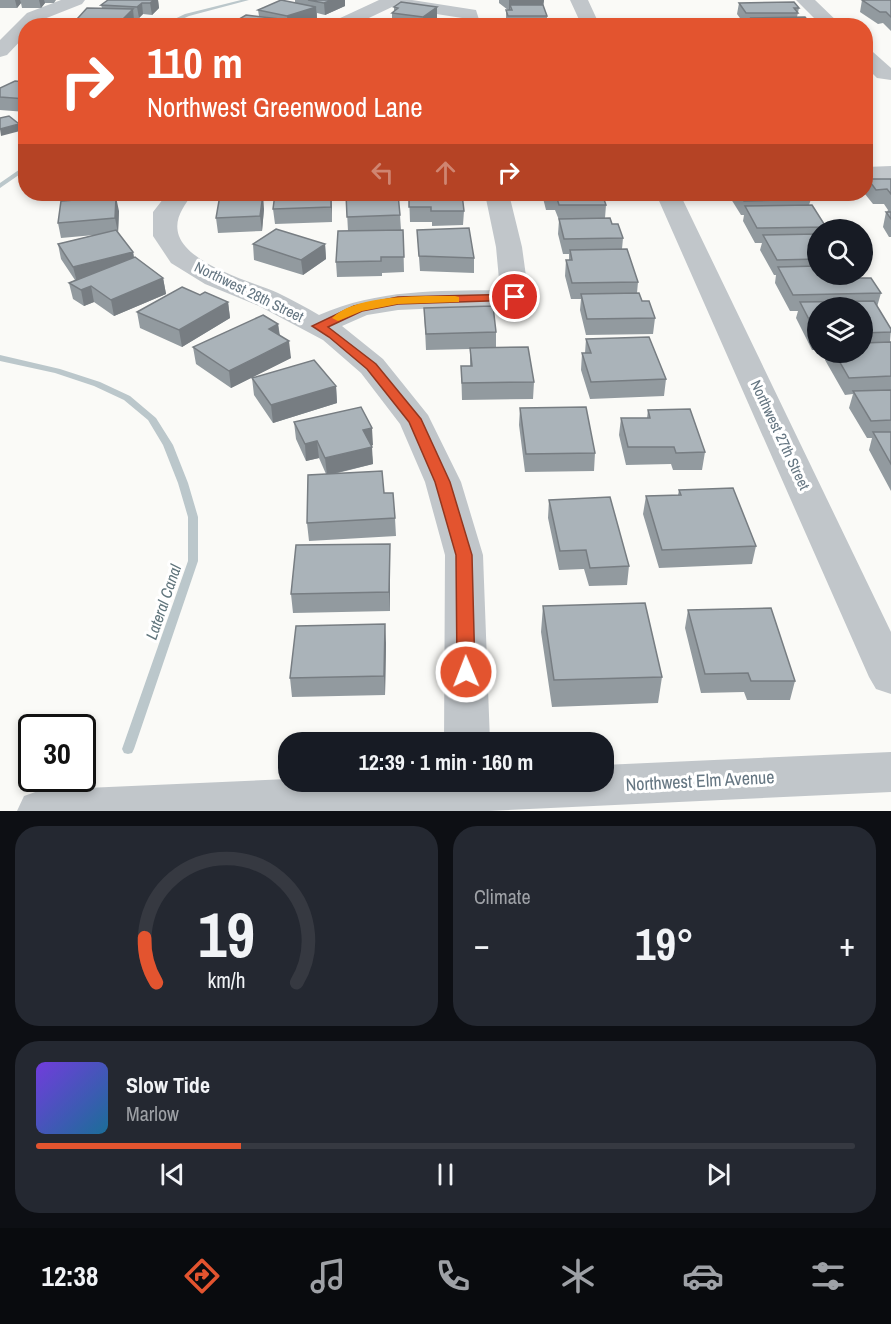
<!DOCTYPE html>
<html lang="en">
<head>
<meta charset="utf-8">
<style>
	:root { --surface:#171b24; --page:#242831; --text:#f1f3f6; --muted:#9ea1a6; --line:#363941; --accent:#e3542f }
	body { margin:0; font-family:"Archivo Narrow",sans-serif; background:var(--page); color:var(--text); height:100vh; display:flex; flex-direction:column; font-size:22px; white-space:nowrap }
	* { box-sizing:border-box; margin:0 }
	p { font-size:20px; color:var(--muted) }
	.icon { flex:none; width:33px; height:33px; fill:none; stroke:currentColor; stroke-width:2; stroke-linecap:round; stroke-linejoin:round }
	.map { position:relative; height:811px; overflow:hidden }
	.panel { display:flex; flex-direction:column; gap:15px; padding:15px; background:#0d0f14; flex:1 }
	.panel>* { flex:none }
	.guide { position:absolute; left:18px; top:18px; width:855px; height:183px; border-radius:24px; box-shadow:0 3px 9px #0003; background:#e3542f; color:#fff; overflow:hidden }
	.buttons { position:absolute; left:807px; top:219px; display:grid; gap:12px }
	.buttons a { display:grid; place-items:center; width:66px; height:66px; border-radius:50%; background:var(--surface); box-shadow:0 3px 9px #0003; font-size:30px }
	.speed { position:absolute; left:18px; top:714px; display:flex; gap:12px; font-size:30px; font-weight:700; text-align:center }
	.speed>* { display:grid; place-content:center; width:78px; height:78px; border-radius:50%; background:var(--surface); box-shadow:0 3px 9px #0003; line-height:1 }
	.speed .limit { border:3px solid #111; border-radius:9px; background:#fff; color:#111 }
	.pin { position:absolute; display:grid; place-items:center; width:51px; height:51px; color:#fff; margin:-26px; border:3px solid #fff; border-radius:50%; box-shadow:0 2px 6px #0007 }
	.me { position:absolute; width:66px; margin:-33px; rotate:359deg; stroke-linejoin:round; filter:drop-shadow(0 0 4px #0008) }
	.turn { display:flex; align-items:center; gap:21px; height:126px; padding:0 30px; font-size:27px }
	.turn .icon { width:78px; height:78px; stroke-width:2.5 }
	.turn b { display:block; font-size:42px; line-height:51px }
	.lanes { display:flex; align-items:center; height:57px; padding:0 30px; background:#0003; justify-content:center; gap:30px; direction:ltr }
	.lanes .off { opacity:.35 }
	.big { font-size:45px; font-weight:800; line-height:1.1 }
	.panel .card { flex:1; display:flex; flex-direction:column; justify-content:center; gap:9px; min-width:0; padding:0 21px; border-radius:24px; background:var(--page) }
	.panel .dial { align-items:center; gap:0 }
	.dial svg { height:156px; overflow:visible; fill:none; stroke:var(--line); stroke-width:7; stroke-linecap:round; text-anchor:middle }
	.dial text { fill:var(--text); stroke:none }
	.song { display:flex; align-items:center; gap:18px }
	.cover { width:72px; height:72px; border-radius:9px; background:linear-gradient(135deg,hsl(260 70% 55%),hsl(200 70% 35%)) }
	.played { height:6px; border-radius:3px; background:linear-gradient(90deg,var(--accent) 25%,var(--line) 25%) }
	.keys { display:flex; justify-content:space-around; direction:ltr }
	.heat { display:flex; justify-content:space-between; align-items:center; font-size:33px; direction:ltr }
	.panel .tiles { flex:1; display:grid; gap:15px; grid-template-columns:1fr 1fr }
	.card:last-child { grid-column:span 2 }
	.trip { position:absolute; left:278px; top:732px; width:336px; height:60px; border-radius:24px; background:var(--surface); box-shadow:0 3px 9px #0003; font-weight:800; line-height:60px; text-align:center }
	.tab-bar { display:flex; height:96px; justify-content:space-around; align-items:center; background:#090b0e; color:var(--muted) }
	.tab-bar .icon { width:42px; height:42px }
	.tab-bar .active { color:var(--accent) }
	.tab-bar b { font-size:27px; color:var(--text) }
	.map>svg:first-child { display:block }
	.lines { fill:none; stroke-linecap:round; stroke-linejoin:round }
	.stream { fill:#bbc7cb; fill-rule:evenodd }
	.minor { fill:#c1c6ca; fill-rule:evenodd }
	.wall { fill:#929a9f }
	.shaded-wall { fill:#777d82 }
	.building { fill:#aab3b9; stroke:#777d82; stroke-width:1.5 }
	.route { fill:#e3542f; stroke:#94371f; stroke-width:1.5 }
	.slow { fill:#f59e0b }
	.labels { text-anchor:middle; stroke-width:6; stroke-linejoin:round; paint-order:stroke }
	.street-label { font-size:15px; fill:#657682; stroke:#fff }
	.water-label { font-size:16px; font-style:italic; fill:#60757c; stroke:#fff }
	.near-street-label { font-size:18px; fill:#657682; stroke:#fff }
</style>
</head>
<body>
<div class="map">
<svg width="891" height="811" viewBox="0 0 891 811">
	<rect width="100%" height="100%" fill="#fafaf7"/>
	<g class="lines">
		<!-- stream -->
		<path class="stream" d="M 241,0 L 249,0 L 189,16 L 167,26 L 160,26 L 185,14 Z
			M 26,165 L 26,170 L 0,188 L 0,183 Z
			M 0,355 L 60,369 L 100,382 L 130,396 L 156,418 L 173,445 L 188,483 L 198,517 L 198,561 L 134,749 L 132,753 L 128,754 L 124,753 L 122,749 L 188,561 L 188,517 L 178,483 L 163,445 L 148,420 L 124,400 L 94,386 L 55,373 L 0,361 Z"/>
		<!-- minor -->
		<path class="minor" d="M 61,0 L 85,0 L 82,4 L 39,21 L 35,26 L 26,26 L 26,35 L 7,55 L 0,57 L 0,40 L 27,13 Z
			M 379,0 L 412,0 L 476,10 L 481,26 L 463,26 L 462,18 L 392,7 L 352,26 L 323,26 Z
			M 570,0 L 588,0 L 600,26 L 582,26 Z
			M 796,0 L 815,0 L 842,26 L 822,26 Z
			M 866,50 L 873,52 L 891,68 L 891,80 L 877,78 L 866,67 Z
			M 891,166 L 891,180 L 866,181 L 866,167 Z
			M 167,194 L 192,194 C 184,207 173,219 179,236 C 190,265 252,282 278,293 C 292,300 306,307 319,315 C 379,289 436,291 500,290 L 496,247 L 485,194 L 509,194 L 522,247 L 529,298 L 525,304 L 398,310 L 367,315 L 342,326 L 383,359 L 428,415 L 461,482 L 483,555 L 490,742 L 444,742 L 445,555 L 425,482 L 400,424 L 361,373 L 323,340 L 259,306 L 205,284 L 171,263 L 153,236 L 153,212 Z
			M 656,194 L 680,194 L 891,632 L 891,694 L 876,689 L 869,677 Z
			M 891,752 L 891,792 L 489,811 L 17,811 L 24,796 L 41,790 L 288,779 L 288,782 L 603,782 L 603,765 Z"/>
	</g>
	<!-- wall -->
	<path class="wall" d="M 0,0 L 56,0 L 54,3 L 45,3 L 41,8 L 22,8 L 21,3 L 17,8 L 0,8 Z
		M 108,0 L 158,0 L 159,8 L 152,15 L 143,14 L 139,18 L 134,18 L 134,20 L 129,26 L 64,26 L 78,22 L 77,19 L 102,8 L 101,5 Z
		M 295,0 L 345,0 L 345,6 L 325,15 L 317,13 L 317,19 L 294,26 L 229,25 L 259,16 L 258,10 L 295,3 Z
		M 499,0 L 544,0 L 543,6 L 547,16 L 547,26 L 507,26 L 506,22 L 506,10 L 508,10 L 499,3 Z
		M 862,0 L 891,0 L 891,31 L 883,23 L 878,24 L 860,12 Z
		M 739,3 L 799,8 L 797,17 L 812,26 L 750,26 L 750,25 L 745,25 L 737,14 Z
		M 394,7 L 437,18 L 435,20 L 450,25 L 403,26 L 392,24 L 392,13 L 394,11 Z
		M 26,74 L 26,112 L 0,110 L 0,88 L 20,81 L 20,79 Z
		M 868,179 L 891,179 L 891,237 L 889,237 L 883,227 L 886,212 L 887,212 L 888,210 L 884,204 L 873,204 L 865,194 Z
		M 331,194 L 332,222 L 275,224 L 273,209 Z
		M 346,194 L 400,215 L 401,230 L 403,230 L 404,272 L 382,273 L 382,276 L 337,277 L 336,262 L 348,231 Z
		M 409,194 L 464,211 L 463,225 L 432,226 L 432,222 L 410,222 Z
		M 543,194 L 602,194 L 606,205 L 605,218 L 612,224 L 623,238 L 622,249 L 638,282 L 637,293 L 642,301 L 655,318 L 653,334 L 586,335 L 580,310 L 581,299 L 571,299 L 565,276 L 566,260 L 569,260 L 569,254 L 563,254 L 558,234 L 559,220 L 555,210 L 546,210 L 543,198 Z
		M 732,194 L 807,194 L 811,199 L 809,205 L 826,227 L 826,230 L 818,230 L 818,274 L 857,278 L 881,293 L 877,307 L 891,329 L 890,342 L 891,342 L 891,491 L 869,450 L 872,438 L 867,438 L 849,408 L 853,394 L 845,395 L 825,360 L 827,352 L 862,352 L 862,308 L 818,308 L 818,350 L 812,350 L 796,318 L 798,311 L 790,311 L 775,283 L 776,275 L 774,275 L 760,250 L 762,243 L 755,243 L 743,221 L 744,215 L 741,215 L 731,199 Z
		M 264,209 L 262,231 L 218,233 L 216,218 Z
		M 119,211 L 118,233 L 133,252 L 134,257 L 163,278 L 166,294 L 114,316 L 94,302 L 84,306 L 73,299 L 69,283 L 75,280 L 61,259 L 58,244 L 94,235 L 61,238 L 58,223 Z
		M 417,230 L 474,258 L 474,273 L 420,271 Z
		M 253,244 L 325,244 L 326,259 L 303,275 L 254,260 Z
		M 200,295 L 228,302 L 230,318 L 182,347 L 140,328 L 137,312 Z
		M 424,308 L 496,332 L 496,348 L 534,382 L 533,399 L 462,400 L 461,366 L 470,366 L 470,349 L 426,350 Z
		M 278,324 L 280,335 L 291,358 L 231,388 L 196,364 L 193,347 Z
		M 586,339 L 666,379 L 664,396 L 590,399 L 581,370 L 582,353 L 585,353 Z
		M 252,378 L 336,386 L 337,403 L 273,423 L 254,395 Z
		M 520,408 L 595,453 L 594,471 L 525,472 L 519,425 Z
		M 648,410 L 705,452 L 702,470 L 673,470 L 671,464 L 626,465 L 619,435 L 621,418 L 647,418 Z
		M 294,422 L 373,445 L 371,446 L 373,464 L 334,474 L 384,493 L 395,518 L 396,536 L 309,541 L 307,523 L 326,474 L 319,458 L 306,461 L 296,439 Z
		M 679,490 L 756,546 L 752,564 L 659,568 L 643,514 L 646,496 L 678,495 Z
		M 549,500 L 629,566 L 627,585 L 589,586 L 584,569 L 559,570 L 548,518 Z
		M 390,544 L 390,611 L 293,613 L 291,594 Z
		M 543,606 L 662,677 L 658,703 L 552,707 L 541,632 Z
		M 688,610 L 795,681 L 790,700 L 747,700 L 744,692 L 701,693 L 685,628 Z
		M 386,643 L 385,695 L 292,697 L 290,678 Z"/>
	<!-- shaded-wall -->
	<path class="shaded-wall" d="M 15,0 L 20,0 L 21,3 L 17,8 Z
		M 39,0 L 44,0 L 45,3 L 41,8 Z
		M 154,0 L 158,0 L 159,8 L 152,15 L 150,3 Z
		M 332,0 L 345,0 L 345,6 L 325,15 L 324,3 Z
		M 509,0 L 544,0 L 543,7 L 510,5 L 510,11 L 509,11 Z
		M 142,3 L 143,14 L 139,18 L 137,7 Z
		M 316,7 L 317,19 L 294,26 L 288,26 L 287,16 Z
		M 437,7 L 437,18 L 427,26 L 424,26 L 423,17 Z
		M 133,9 L 134,20 L 129,26 L 123,26 L 122,20 Z
		M 280,19 L 281,26 L 270,26 Z
		M 19,124 L 20,131 L 1,136 L 0,129 Z
		M 263,194 L 264,209 L 262,231 L 260,216 Z
		M 331,194 L 332,207 L 332,222 L 331,207 Z
		M 116,197 L 119,211 L 118,233 L 115,218 Z
		M 325,244 L 326,259 L 303,275 L 301,260 Z
		M 133,252 L 135,267 L 77,282 L 73,267 Z
		M 163,278 L 166,294 L 114,316 L 111,300 Z
		M 91,286 L 94,302 L 84,306 L 81,290 Z
		M 228,302 L 230,318 L 182,347 L 179,330 Z
		M 278,324 L 280,341 L 269,329 Z
		M 289,341 L 291,358 L 231,388 L 229,371 Z
		M 336,386 L 337,403 L 273,423 L 271,405 Z
		M 372,428 L 373,445 L 364,447 L 363,430 Z
		M 317,441 L 319,458 L 306,461 L 305,444 Z
		M 372,447 L 373,464 L 327,475 L 325,458 Z
		M 390,544 L 390,611 L 389,592 Z
		M 385,624 L 386,643 L 385,695 L 384,676 Z"/>
	<!-- building -->
	<path class="building" d="M 108,0 L 154,0 L 150,3 L 142,3 L 137,7 L 101,5 Z
		M 281,0 L 316,7 L 287,16 L 258,10 Z
		M 308,0 L 332,0 L 324,3 Z
		M 862,0 L 891,0 L 891,17 L 886,12 L 880,12 Z
		M 401,2 L 437,7 L 423,17 L 392,13 L 398,8 L 394,7 Z
		M 794,2 L 799,8 L 794,8 L 798,13 L 746,13 L 739,3 Z
		M 510,5 L 543,5 L 547,16 L 508,16 L 506,10 L 512,10 Z
		M 87,8 L 133,9 L 122,20 L 77,19 Z
		M 246,15 L 280,19 L 270,26 L 229,25 Z
		M 805,17 L 812,26 L 757,26 L 751,18 Z
		M 404,20 L 449,20 L 450,25 L 404,26 Z
		M 66,22 L 111,22 L 108,26 L 64,26 Z
		M 510,25 L 537,25 L 537,26 L 511,26 Z
		M 26,74 L 26,79 L 20,79 Z
		M 15,81 L 26,82 L 26,99 L 0,97 L 0,88 Z
		M 9,116 L 19,124 L 0,129 L 0,118 Z
		M 868,179 L 891,179 L 891,194 L 887,189 L 876,190 Z
		M 263,194 L 260,216 L 216,218 L 220,195 Z
		M 275,194 L 331,194 L 331,207 L 273,209 Z
		M 346,194 L 398,194 L 400,215 L 347,217 Z
		M 409,194 L 462,194 L 464,211 L 431,211 L 431,207 L 409,207 Z
		M 546,194 L 602,194 L 606,205 L 559,205 L 556,195 L 547,195 Z
		M 739,194 L 807,194 L 811,199 L 744,201 Z
		M 116,197 L 115,218 L 58,223 L 61,201 Z
		M 812,205 L 826,227 L 757,228 L 745,206 Z
		M 886,212 L 891,212 L 891,219 Z
		M 610,218 L 612,224 L 618,224 L 623,238 L 564,239 L 559,219 Z
		M 469,228 L 474,258 L 419,256 L 417,230 Z
		M 276,229 L 325,244 L 301,260 L 253,244 Z
		M 116,230 L 133,252 L 73,267 L 58,244 Z
		M 403,230 L 404,257 L 381,257 L 381,261 L 336,262 L 338,231 Z
		M 818,234 L 818,259 L 777,260 L 763,235 Z
		M 627,249 L 638,282 L 572,283 L 566,260 L 572,260 L 570,250 Z
		M 135,257 L 163,278 L 111,300 L 91,286 L 81,290 L 69,283 Z
		M 818,266 L 818,274 L 855,274 L 857,278 L 871,278 L 881,293 L 793,295 L 778,267 Z
		M 182,287 L 200,295 L 205,292 L 228,302 L 179,330 L 137,312 Z
		M 639,293 L 642,301 L 649,301 L 655,318 L 587,319 L 581,294 Z
		M 874,301 L 891,329 L 891,332 L 862,333 L 862,308 L 818,308 L 818,333 L 816,333 L 800,302 Z
		M 493,306 L 496,332 L 426,334 L 424,308 Z
		M 263,315 L 278,324 L 269,329 L 289,341 L 229,371 L 193,347 Z
		M 649,337 L 666,379 L 591,382 L 582,353 L 591,353 L 586,339 Z
		M 891,342 L 891,376 L 849,378 L 834,352 L 862,352 L 862,343 Z
		M 528,347 L 534,382 L 462,383 L 461,366 L 472,366 L 470,348 Z
		M 314,360 L 336,386 L 271,405 L 252,378 Z
		M 891,390 L 891,420 L 871,421 L 853,391 Z
		M 361,407 L 372,428 L 363,430 L 372,447 L 325,458 L 317,441 L 305,444 L 294,422 Z
		M 586,407 L 595,453 L 526,454 L 520,408 Z
		M 690,409 L 705,452 L 676,453 L 674,447 L 628,447 L 621,418 L 650,418 L 648,410 Z
		M 873,432 L 891,432 L 891,464 Z
		M 382,471 L 384,493 L 393,493 L 395,518 L 307,523 L 308,475 Z
		M 733,488 L 756,546 L 662,550 L 646,496 L 681,495 L 679,490 Z
		M 610,497 L 629,566 L 590,568 L 586,550 L 560,551 L 549,500 Z
		M 390,544 L 389,592 L 291,594 L 296,545 Z
		M 645,603 L 662,677 L 554,680 L 543,606 Z
		M 771,608 L 795,681 L 751,681 L 748,673 L 705,674 L 688,610 Z
		M 385,624 L 384,676 L 290,678 L 296,626 Z"/>
	<!-- route -->
	<path class="route" d="M 515,294 L 521,297 L 519,300 L 398,304 L 362,311 L 328,327 L 376,364 L 421,419 L 450,482 L 472,555 L 475,672 L 472,677 L 459,677 L 457,672 L 456,555 L 435,482 L 409,422 L 367,369 L 329,337 L 312,326 L 354,306 L 398,297 Z"/>
	<!-- slow -->
	<path class="slow" d="M 455,296 L 459,297 L 459,302 L 398,304 L 362,311 L 338,321 L 332,318 C 356,294 423,296 455,296 Z"/>
	<g class="labels">
		<!-- street labels -->
		<g class="street-label">
			<text transform="translate(249 292) rotate(26)" y="5">Northwest 28th Street</text>
			<text transform="translate(780 435) rotate(65)" y="5">Northwest 27th Street</text>
		</g>
		<!-- water labels -->
		<g class="water-label">
			<text transform="translate(163 602) rotate(-71)" y="6">Lateral Canal</text>
		</g>
		<!-- near-street labels -->
		<g class="near-street-label">
			<text transform="translate(700 781) rotate(-3)" y="6">Northwest Elm Avenue</text>
		</g>
	</g>
</svg>
<div class="buttons">
<a><svg class="icon" aria-label="search" viewBox="0 0 24 24"><circle cx="10" cy="10" r="6"/><path d="M15 15l6 6"/></svg></a>
<a><svg class="icon" aria-label="layers" viewBox="0 0 24 24"><path d="M12 4l9 5-9 5-9-5zM3 14l9 5 9-5"/></svg></a>
</div>
<div class="speed"><div class="limit">30</div></div>
<div class="pin" style="left:515px;top:297px;background:#d93025"><svg class="icon" aria-label="arrive" viewBox="0 0 24 24"><path d="M6 21V4h12l-3 4 3 4H6"/></svg></div>
<svg class="me" style="left:466px;top:672px" viewBox="-20 -20 40 40"><circle r="17" fill="#e3542f" stroke="#fff" stroke-width="3"/><path d="M0-11L8 9 0 5-8 9z" fill="#fff"/></svg>
<div class="trip">12:39 · 1 min · 160 m</div>
<div class="guide">
<div class="turn"><svg class="icon" aria-label="right" viewBox="0 0 24 24"><path d="M7 20v-9h11M14 6l5 5-5 5"/></svg><div><b>110 m</b>Northwest Greenwood Lane</div></div>
<div class="lanes"><svg class="icon off" aria-label="left" viewBox="0 0 24 24"><path d="M17 20v-9H6M10 6l-5 5 5 5"/></svg><svg class="icon off" aria-label="ahead" viewBox="0 0 24 24"><path d="M12 20V5M6 11l6-6 6 6"/></svg><svg class="icon" aria-label="right" viewBox="0 0 24 24"><path d="M7 20v-9h11M14 6l5 5-5 5"/></svg></div>
</div>
</div>
<section class="panel">
<div class="tiles">
<div class="card dial"><svg viewBox="0 0 100 80">
<path d="M14 69A42 42 0 1 1 86 69"/>
<path d="M14 69A42 42 0 0 1 8 46" stroke="#e3542f"/>
<text x="50" y="56" font-size="32" font-weight="700">19</text>
<text x="50" y="72" font-size="11">km/h</text>
</svg></div>
<div class="card"><p>Climate</p>
<div class="heat"><a>−</a><b class="big">19°</b><a>+</a></div>
</div>
<div class="card">
<div class="song"><i class="cover"></i><div><b>Slow Tide</b><p>Marlow</p></div></div>
<div class="played"></div>
<div class="keys"><svg class="icon" aria-label="previous" viewBox="0 0 24 24"><path d="M18 5L8 12l10 7zM5 5v14"/></svg><svg class="icon" aria-label="pause" viewBox="0 0 24 24"><path d="M8 5v14M16 5v14"/></svg><svg class="icon" aria-label="next" viewBox="0 0 24 24"><path d="M6 5l10 7-10 7zM19 5v14"/></svg></div>
</div>
</div>
</section>
<nav class="tab-bar">
<b>12:38</b>
<svg class="icon active" aria-label="directions" viewBox="0 0 24 24"><path d="M12 3l9 9-9 9-9-9zM9 14v-3h6M13 9l2 2-2 2"/></svg>
<svg class="icon" aria-label="music" viewBox="0 0 24 24"><path d="M9 18V5l10-2v13"/><circle cx="6" cy="18" r="3"/><circle cx="16" cy="16" r="3"/></svg>
<svg class="icon" aria-label="phone" viewBox="0 0 24 24"><path d="M5 4h4l2 5-3 2q2 4 5 5l2-3 5 2v4C11 20 4 13 5 4z"/></svg>
<svg class="icon" aria-label="climate" viewBox="0 0 24 24"><path d="M12 3v18M4 7l16 10M4 17L20 7"/></svg>
<svg class="icon" aria-label="car" viewBox="0 0 24 24"><path d="M5 17H2v-5l4-1 3-4h7l3 4 3 1v5h-3M9 17h6M6 11h13"/><circle cx="7" cy="17" r="2"/><circle cx="17" cy="17" r="2"/></svg>
<svg class="icon" aria-label="filters" viewBox="0 0 24 24"><path d="M4 7h16M4 17h16"/><circle cx="9" cy="7" r="2"/><circle cx="15" cy="17" r="2"/></svg>
</nav>
</body>
</html>
